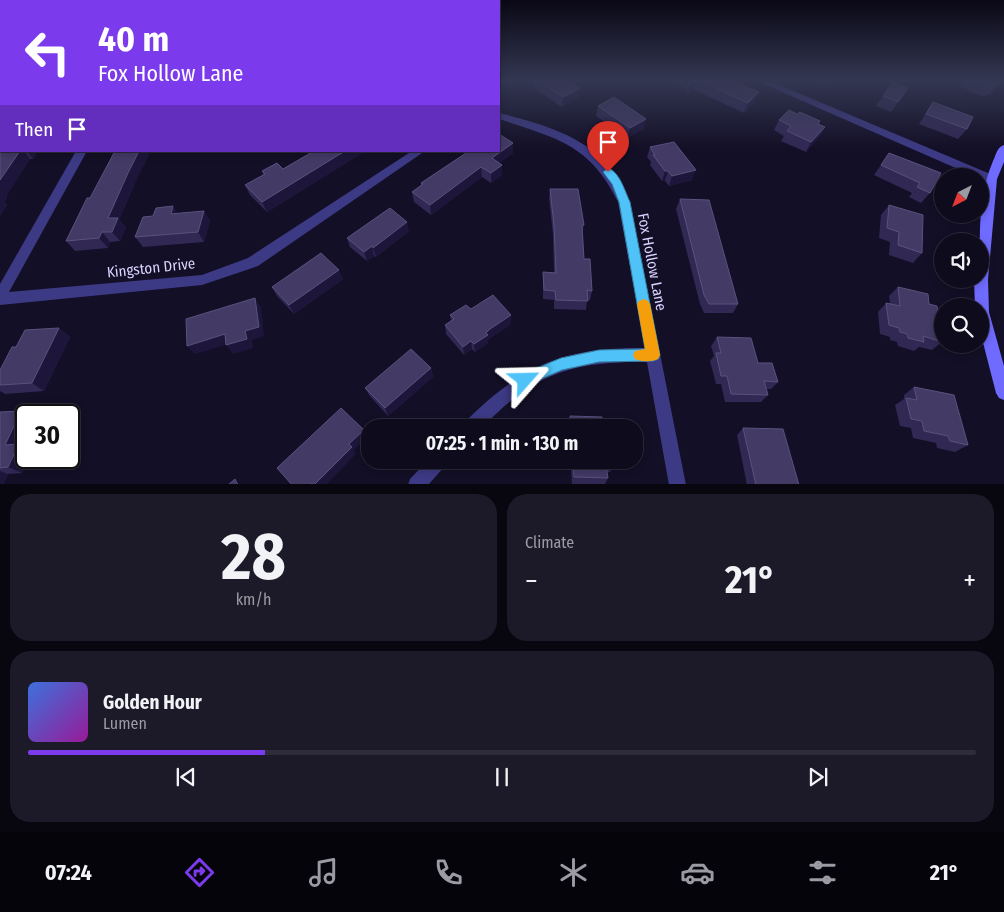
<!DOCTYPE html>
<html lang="en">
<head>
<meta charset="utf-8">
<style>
	:root { --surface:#0e0b1c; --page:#1c1929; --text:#f1f3f6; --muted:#9b9ba3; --line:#2e2b3b; --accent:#7c3aed }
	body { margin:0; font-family:"Fira Sans Condensed",sans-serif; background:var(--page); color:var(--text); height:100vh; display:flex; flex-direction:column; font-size:19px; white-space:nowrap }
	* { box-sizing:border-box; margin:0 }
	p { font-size:16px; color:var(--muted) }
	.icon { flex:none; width:28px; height:28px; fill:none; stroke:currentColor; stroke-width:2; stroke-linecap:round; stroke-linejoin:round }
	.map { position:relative; height:484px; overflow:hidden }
	.details { display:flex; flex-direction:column; gap:10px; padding:10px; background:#08060f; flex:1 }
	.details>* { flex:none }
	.banner { position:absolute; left:0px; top:0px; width:500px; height:152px; box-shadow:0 2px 8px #0003,0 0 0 1px var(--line); background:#7c3aed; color:#fff; overflow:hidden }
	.needle { width:32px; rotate:222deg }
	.controls { position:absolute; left:934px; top:168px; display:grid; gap:10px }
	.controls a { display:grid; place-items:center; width:55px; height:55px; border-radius:50%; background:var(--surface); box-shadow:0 2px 8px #0003,0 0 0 1px var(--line); font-size:25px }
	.speed { position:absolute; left:15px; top:404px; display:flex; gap:10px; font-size:25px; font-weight:700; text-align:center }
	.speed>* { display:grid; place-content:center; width:65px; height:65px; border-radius:50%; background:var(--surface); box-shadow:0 2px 8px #0003,0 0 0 1px var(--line); line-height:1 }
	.speed .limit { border:2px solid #111; border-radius:8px; background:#fff; color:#111 }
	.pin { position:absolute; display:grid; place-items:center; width:42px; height:42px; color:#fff; margin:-51px -21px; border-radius:50% 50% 50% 0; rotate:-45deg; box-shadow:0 0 5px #0007 }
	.pin .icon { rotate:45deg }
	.me { position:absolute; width:55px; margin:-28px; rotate:65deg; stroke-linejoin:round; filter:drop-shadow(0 0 4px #0008) }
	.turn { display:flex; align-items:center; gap:18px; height:105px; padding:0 15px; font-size:22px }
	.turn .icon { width:65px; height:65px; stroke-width:2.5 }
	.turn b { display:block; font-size:35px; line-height:42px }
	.then { display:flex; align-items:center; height:48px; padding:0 15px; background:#0003; gap:10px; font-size:19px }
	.big { font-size:38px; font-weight:700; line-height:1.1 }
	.details .widget { flex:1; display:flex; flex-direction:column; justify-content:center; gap:8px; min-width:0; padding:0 18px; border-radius:20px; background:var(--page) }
	.details .dial { align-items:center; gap:0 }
	.dial b { font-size:65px; line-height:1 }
	.song { display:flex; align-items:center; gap:15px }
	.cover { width:60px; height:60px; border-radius:8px; background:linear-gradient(135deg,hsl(220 70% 55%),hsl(300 70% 35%)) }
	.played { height:5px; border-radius:2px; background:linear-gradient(90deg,var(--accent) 25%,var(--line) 25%) }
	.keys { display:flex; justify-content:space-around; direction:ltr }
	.heat { display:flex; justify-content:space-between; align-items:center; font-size:28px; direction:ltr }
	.details .tiles { flex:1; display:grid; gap:10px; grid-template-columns:1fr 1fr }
	.widget:last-child { grid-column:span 2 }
	.trip { position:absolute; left:361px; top:419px; width:282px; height:50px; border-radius:20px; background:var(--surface); box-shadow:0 2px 8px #0003,0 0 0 1px var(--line); font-weight:700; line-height:50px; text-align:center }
	.tab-bar { display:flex; height:80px; justify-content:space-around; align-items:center; background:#06040b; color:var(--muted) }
	.tab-bar .icon { width:35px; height:35px }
	.tab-bar .selected { color:var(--accent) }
	.tab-bar b { font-size:22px; color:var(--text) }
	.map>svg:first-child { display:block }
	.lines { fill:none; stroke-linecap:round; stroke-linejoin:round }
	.street { fill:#3d3a85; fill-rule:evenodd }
	.secondary { fill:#6f6bff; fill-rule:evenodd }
	.wall { fill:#312854 }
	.shaded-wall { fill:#1d163a }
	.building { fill:#433a66; stroke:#5a527e }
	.route { fill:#4fc3f7; stroke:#337fa1 }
	.slow { fill:#f59e0b }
	.labels { text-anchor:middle; stroke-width:5; stroke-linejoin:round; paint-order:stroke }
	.street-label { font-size:15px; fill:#d9d4ff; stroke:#130f26 }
</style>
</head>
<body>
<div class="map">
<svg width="1004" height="485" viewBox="0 0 1004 485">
	<rect width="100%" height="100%" fill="#130f26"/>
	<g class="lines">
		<!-- street -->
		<path class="street" d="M 757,81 L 770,81 L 995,176 L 997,179 L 991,183 L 980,179 L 980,176 L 974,176 Z
			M 499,113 C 535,122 580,134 606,163 C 616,174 623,188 630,202 L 686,485 L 669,485 L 647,362 C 573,361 534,373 482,428 L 463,428 L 465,422 C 522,365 565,347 645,348 L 618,202 C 590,144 556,138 499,119 Z
			M 76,151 L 87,151 L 9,292 L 202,275 L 248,258 L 412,151 L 425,151 L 258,266 L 202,285 L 0,305 L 0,284 Z
			M 428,460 L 447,460 L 445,466 L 428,485 L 408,485 L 410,479 Z"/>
		<!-- secondary -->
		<path class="secondary" d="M 1004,145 L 1004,162 L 997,179 L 988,280 L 989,312 L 1004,366 L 1004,400 L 999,398 L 996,393 L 980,331 L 980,306 L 975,306 L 974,280 L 980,279 C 980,239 977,198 993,161 C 996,155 997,147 1004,145 Z"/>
	</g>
	<!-- wall -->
	<path class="wall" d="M 535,81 L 569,81 L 580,88 L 578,98 L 562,107 L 534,88 Z
		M 669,81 L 733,81 L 755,102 L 744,113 L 693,89 L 686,95 L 686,88 Z
		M 815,81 L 831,81 L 827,86 Z
		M 965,81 L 1002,81 L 989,95 L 987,94 L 984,97 L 960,87 Z
		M 883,96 L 901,98 L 891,112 L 876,106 Z
		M 933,102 L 967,129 L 958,139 L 919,124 Z
		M 598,106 L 644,129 L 627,138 L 596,116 Z
		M 797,114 L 820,121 L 818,124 L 825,127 L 819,137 L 806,152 L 781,141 L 784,136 L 774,130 L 779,120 Z
		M 513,143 L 513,153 L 499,163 L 502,175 L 491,183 L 482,177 L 431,215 L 414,202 L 412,192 L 421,185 L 421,183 Z
		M 650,147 L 692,180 L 669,186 L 665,181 L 662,181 L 650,165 L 651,162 L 647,157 Z
		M 1,151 L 38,151 L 33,159 L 30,159 L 6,196 L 7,198 L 4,202 L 7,205 L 0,216 Z
		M 310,151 L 361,151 L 362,153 L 267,212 L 250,195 L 245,185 L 263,175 L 262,171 L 283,169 L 311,153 Z
		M 889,153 L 930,193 L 921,203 L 909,197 L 912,193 L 874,175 Z
		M 135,183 L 119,220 L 126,227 L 120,241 L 110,242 L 108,248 L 75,251 L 66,241 L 90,198 Z
		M 550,189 L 584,225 L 582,233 L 584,259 L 592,291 L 590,300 L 587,300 L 586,310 L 554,309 L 554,300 L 543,299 L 543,272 L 554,273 L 553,235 L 549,199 Z
		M 680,199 L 738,304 L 733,313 L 704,313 L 700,304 L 676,209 Z
		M 889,205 L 922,253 L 913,263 L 889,255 L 890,242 L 879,238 L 881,215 Z
		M 204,211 L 210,221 L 204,242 L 143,247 L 135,237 L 178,213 Z
		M 409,231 L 376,257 L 374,256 L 367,261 L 350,247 L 347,238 Z
		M 343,279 L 294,314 L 277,296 L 272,287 Z
		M 898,287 L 929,304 L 942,338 L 942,342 L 932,350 L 919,347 L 914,351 L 898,346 L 897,342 L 890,340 L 890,337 L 880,334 L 878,312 L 886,303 L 890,303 L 889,296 Z
		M 471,309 L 511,315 L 511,324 L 490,338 L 488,340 L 488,343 L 475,352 L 472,349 L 464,355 L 446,334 L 445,325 L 451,321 L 450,315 Z
		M 59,328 L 70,337 L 44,391 L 5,394 L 0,391 L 0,370 L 16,347 Z
		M 717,337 L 778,382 L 771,389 L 767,389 L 768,395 L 761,402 L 725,402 L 721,384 L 716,384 L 710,361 L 714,356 L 711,346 Z
		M 431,368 L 433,377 L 388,416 L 369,395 L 365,388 Z
		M 914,387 L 968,445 L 955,452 L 937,448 L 936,443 L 913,438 L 911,428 L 900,426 L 895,405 L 904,399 L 904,395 Z
		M 0,412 L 22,445 L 26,458 L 29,458 L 22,473 L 8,474 L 3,485 L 0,485 Z
		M 570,416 L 603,428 L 569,428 L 568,424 Z
		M 743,428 L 799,485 L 747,485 L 737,435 Z
		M 570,460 L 613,460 L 613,465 L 610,472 L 607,472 L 608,478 L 605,484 L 572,484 Z"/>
	<!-- shaded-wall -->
	<path class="shaded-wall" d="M 694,81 L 696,81 L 693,89 L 686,95 L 689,85 Z
		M 1001,81 L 1002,81 L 989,95 L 997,85 Z
		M 580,88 L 578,98 L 562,107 L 563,97 Z
		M 759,92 L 755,102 L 744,113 L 748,103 Z
		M 646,119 L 644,129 L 627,138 L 630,128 Z
		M 825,127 L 819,137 L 806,152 L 811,142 Z
		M 513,143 L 513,153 L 492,168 L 492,158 Z
		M 20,151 L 24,151 L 30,159 L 6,196 L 7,198 L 4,202 L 7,205 L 0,216 L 0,180 Z
		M 27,151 L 38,151 L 33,159 Z
		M 139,151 L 151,151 L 135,183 L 119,220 L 126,227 L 120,241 L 112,232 L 108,218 L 128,173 Z
		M 345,151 L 361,151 L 362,153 L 267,212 L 262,202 Z
		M 502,165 L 502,175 L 491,183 L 491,173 Z
		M 481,167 L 482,177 L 431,215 L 430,205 Z
		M 696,170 L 692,180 L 669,186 L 672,176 Z
		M 665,171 L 668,171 L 665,181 L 662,181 Z
		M 173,206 L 180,216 L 171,214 Z
		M 204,211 L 210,221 L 204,242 L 198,232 Z
		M 407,222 L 409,231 L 376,257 L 373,248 Z
		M 102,232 L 110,242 L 108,248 L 99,238 Z
		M 372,246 L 374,256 L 367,261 L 364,252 Z
		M 339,270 L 343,279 L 294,314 L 289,305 Z
		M 255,298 L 261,307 L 264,336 L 252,340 L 253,348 L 233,354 L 226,345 L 245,331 Z
		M 511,315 L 511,324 L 490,338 L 488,340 L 488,343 L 475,352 L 474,344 L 490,329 Z
		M 59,328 L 70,337 L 44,391 L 32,383 Z
		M 225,334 L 232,343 L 195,354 L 187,346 Z
		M 471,341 L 472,349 L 464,355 L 463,347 Z
		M 431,368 L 433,377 L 388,416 L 385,408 Z
		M 21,411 L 28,415 L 26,415 L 26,435 L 22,445 L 26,448 L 26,458 L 29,458 L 22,473 L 8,467 L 5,445 Z
		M 364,430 L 367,437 L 354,450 L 356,454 L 326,485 L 314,485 L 349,444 Z
		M 0,471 L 8,474 L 3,485 L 0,485 Z"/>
	<!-- building -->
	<path class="building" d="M 539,81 L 569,81 L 580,88 L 563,97 Z
		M 689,81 L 694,81 L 689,85 Z
		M 700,81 L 733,81 L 759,92 L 748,103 Z
		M 977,81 L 1001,81 L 997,85 L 995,84 L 992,87 Z
		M 893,82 L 908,88 L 898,102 L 883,96 Z
		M 614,97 L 646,119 L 630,128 L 598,106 Z
		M 933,102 L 973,117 L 967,129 L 926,114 Z
		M 789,110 L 797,114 L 800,112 L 820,121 L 818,124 L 825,127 L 811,142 L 787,131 L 791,126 L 779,120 Z
		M 499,134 L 513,143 L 492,158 L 502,165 L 491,173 L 481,167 L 430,205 L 412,192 L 423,184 L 421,183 L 469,151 L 499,151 Z
		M 0,136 L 1,136 L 1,151 L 20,151 L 0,180 Z
		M 674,142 L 696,170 L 672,176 L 668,171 L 665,171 L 653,155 L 655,155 L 650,147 Z
		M 115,151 L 139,151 L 128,173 L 108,218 L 118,218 L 112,232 L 102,232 L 99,238 L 66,241 L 87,198 L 90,198 Z
		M 314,151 L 345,151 L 262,202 L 245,185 L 265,174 L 262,171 L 277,163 L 283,169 Z
		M 889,153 L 941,173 L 930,193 L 917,187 L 920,183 L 881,165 Z
		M 550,189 L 578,189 L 584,225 L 582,225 L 584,259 L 590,259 L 592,291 L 587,290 L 588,301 L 556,300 L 555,291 L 544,290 L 543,272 L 556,273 L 554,225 Z
		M 680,199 L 709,200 L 738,304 L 709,304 L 704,295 Z
		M 889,205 L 923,215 L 922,253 L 898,245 L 899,232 L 887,228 Z
		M 173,206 L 171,214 L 204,211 L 198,232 L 135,237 L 143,217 L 153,216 L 156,208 Z
		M 390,208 L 407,222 L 373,248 L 372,246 L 364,252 L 347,238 Z
		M 321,253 L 339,270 L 289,305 L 272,287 Z
		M 898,287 L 928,294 L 929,304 L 937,306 L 942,342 L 923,336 L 924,342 L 908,338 L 907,334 L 900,332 L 899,328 L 889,325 L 886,303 L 900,306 Z
		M 493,295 L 511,315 L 490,329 L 486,333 L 488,335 L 474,344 L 471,341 L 463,347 L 445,325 L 454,319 L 450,315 L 466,305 L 471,309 Z
		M 255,298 L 259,327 L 245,331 L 247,339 L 226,345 L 225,334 L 187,346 L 186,319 Z
		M 59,328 L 32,383 L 0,385 L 0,370 L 12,347 L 16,347 L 25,330 Z
		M 717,337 L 751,338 L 758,363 L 772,363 L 778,382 L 764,381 L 768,395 L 731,394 L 727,376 L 721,376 L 716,353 L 721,353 Z
		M 411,349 L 431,368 L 385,408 L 365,388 Z
		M 914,387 L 954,395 L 968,445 L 950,441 L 948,436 L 924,431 L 922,421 L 911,419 L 906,398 L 917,400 Z
		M 341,408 L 364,430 L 349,444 L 352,447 L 314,485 L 313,485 L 312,483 L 310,485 L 292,485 L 277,468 Z
		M 21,411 L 5,445 L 19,444 L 8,467 L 0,468 L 0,412 Z
		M 570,416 L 602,417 L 603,428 L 571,428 Z
		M 743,428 L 783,429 L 799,485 L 756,485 Z
		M 573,460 L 613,460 L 613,465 L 606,465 L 608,478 L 574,477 Z
		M 235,479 L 238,485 L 228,485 Z"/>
	<!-- sky -->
	<linearGradient id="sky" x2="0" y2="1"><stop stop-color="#0a0815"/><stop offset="0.54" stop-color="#333752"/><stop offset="1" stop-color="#333752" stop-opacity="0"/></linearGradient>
	<rect width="1004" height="149" fill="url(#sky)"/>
	<!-- route -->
	<path class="route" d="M 608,168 C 620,172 625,192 630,202 L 660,355 L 658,359 L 653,361 L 599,362 L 562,370 L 525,386 L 520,384 L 518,380 L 520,375 L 561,358 L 599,350 L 645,349 L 619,202 L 612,184 L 603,172 Z"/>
	<!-- slow -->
	<path class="slow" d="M 644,299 L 648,301 L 650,304 L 660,355 L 658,359 C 651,362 642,362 635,359 L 633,355 L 635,351 L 645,349 L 637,304 L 639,301 Z"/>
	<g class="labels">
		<!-- street labels -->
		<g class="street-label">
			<text transform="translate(652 262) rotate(79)" y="5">Fox Hollow Lane</text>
			<text transform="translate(151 268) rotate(-6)" y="5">Kingston Drive</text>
		</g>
	</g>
</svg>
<div class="controls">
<a><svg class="needle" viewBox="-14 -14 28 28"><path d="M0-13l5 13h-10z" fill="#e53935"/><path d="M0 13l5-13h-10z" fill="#9b9ba3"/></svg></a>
<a><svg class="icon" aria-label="sound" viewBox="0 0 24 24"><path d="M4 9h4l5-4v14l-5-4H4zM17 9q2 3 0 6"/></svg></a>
<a><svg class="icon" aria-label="search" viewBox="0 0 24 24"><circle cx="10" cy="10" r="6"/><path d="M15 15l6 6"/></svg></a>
</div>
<div class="speed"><div class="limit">30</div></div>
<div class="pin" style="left:608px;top:172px;background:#d93025"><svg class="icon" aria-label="arrive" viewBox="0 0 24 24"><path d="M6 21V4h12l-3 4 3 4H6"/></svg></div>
<svg class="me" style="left:525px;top:380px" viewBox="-20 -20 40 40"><path d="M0-17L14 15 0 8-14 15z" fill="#4fc3f7" stroke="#fff" stroke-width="4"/></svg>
<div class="trip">07:25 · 1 min · 130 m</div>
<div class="banner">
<div class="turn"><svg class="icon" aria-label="left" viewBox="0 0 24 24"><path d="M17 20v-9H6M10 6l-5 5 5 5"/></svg><div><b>40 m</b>Fox Hollow Lane</div></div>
<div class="then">Then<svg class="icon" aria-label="arrive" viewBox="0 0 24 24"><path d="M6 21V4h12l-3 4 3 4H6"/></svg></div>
</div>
</div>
<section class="details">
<div class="tiles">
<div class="widget dial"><b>28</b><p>km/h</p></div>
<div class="widget"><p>Climate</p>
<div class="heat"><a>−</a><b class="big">21°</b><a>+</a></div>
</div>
<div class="widget">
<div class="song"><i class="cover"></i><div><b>Golden Hour</b><p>Lumen</p></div></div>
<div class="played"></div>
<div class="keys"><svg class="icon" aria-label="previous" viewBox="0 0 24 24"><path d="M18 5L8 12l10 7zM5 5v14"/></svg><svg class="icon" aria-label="pause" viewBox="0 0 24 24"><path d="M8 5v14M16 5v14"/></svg><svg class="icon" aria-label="next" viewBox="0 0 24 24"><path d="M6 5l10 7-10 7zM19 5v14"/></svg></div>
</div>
</div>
</section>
<nav class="tab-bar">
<b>07:24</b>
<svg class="icon selected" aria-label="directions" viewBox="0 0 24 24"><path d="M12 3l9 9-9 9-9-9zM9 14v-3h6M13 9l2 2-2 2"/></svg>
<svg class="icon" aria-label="music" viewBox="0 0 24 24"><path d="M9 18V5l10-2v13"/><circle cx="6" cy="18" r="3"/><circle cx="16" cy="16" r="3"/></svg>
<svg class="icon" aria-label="phone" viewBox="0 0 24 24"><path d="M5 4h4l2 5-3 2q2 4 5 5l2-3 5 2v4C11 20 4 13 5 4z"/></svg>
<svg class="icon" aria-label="climate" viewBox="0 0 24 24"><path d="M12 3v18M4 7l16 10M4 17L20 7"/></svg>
<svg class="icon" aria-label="car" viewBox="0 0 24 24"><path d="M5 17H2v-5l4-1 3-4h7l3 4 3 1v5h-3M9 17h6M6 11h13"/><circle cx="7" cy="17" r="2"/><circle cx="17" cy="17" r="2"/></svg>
<svg class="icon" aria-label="filters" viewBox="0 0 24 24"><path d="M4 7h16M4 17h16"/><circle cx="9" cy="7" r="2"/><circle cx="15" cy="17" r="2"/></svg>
<b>21°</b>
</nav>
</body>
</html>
